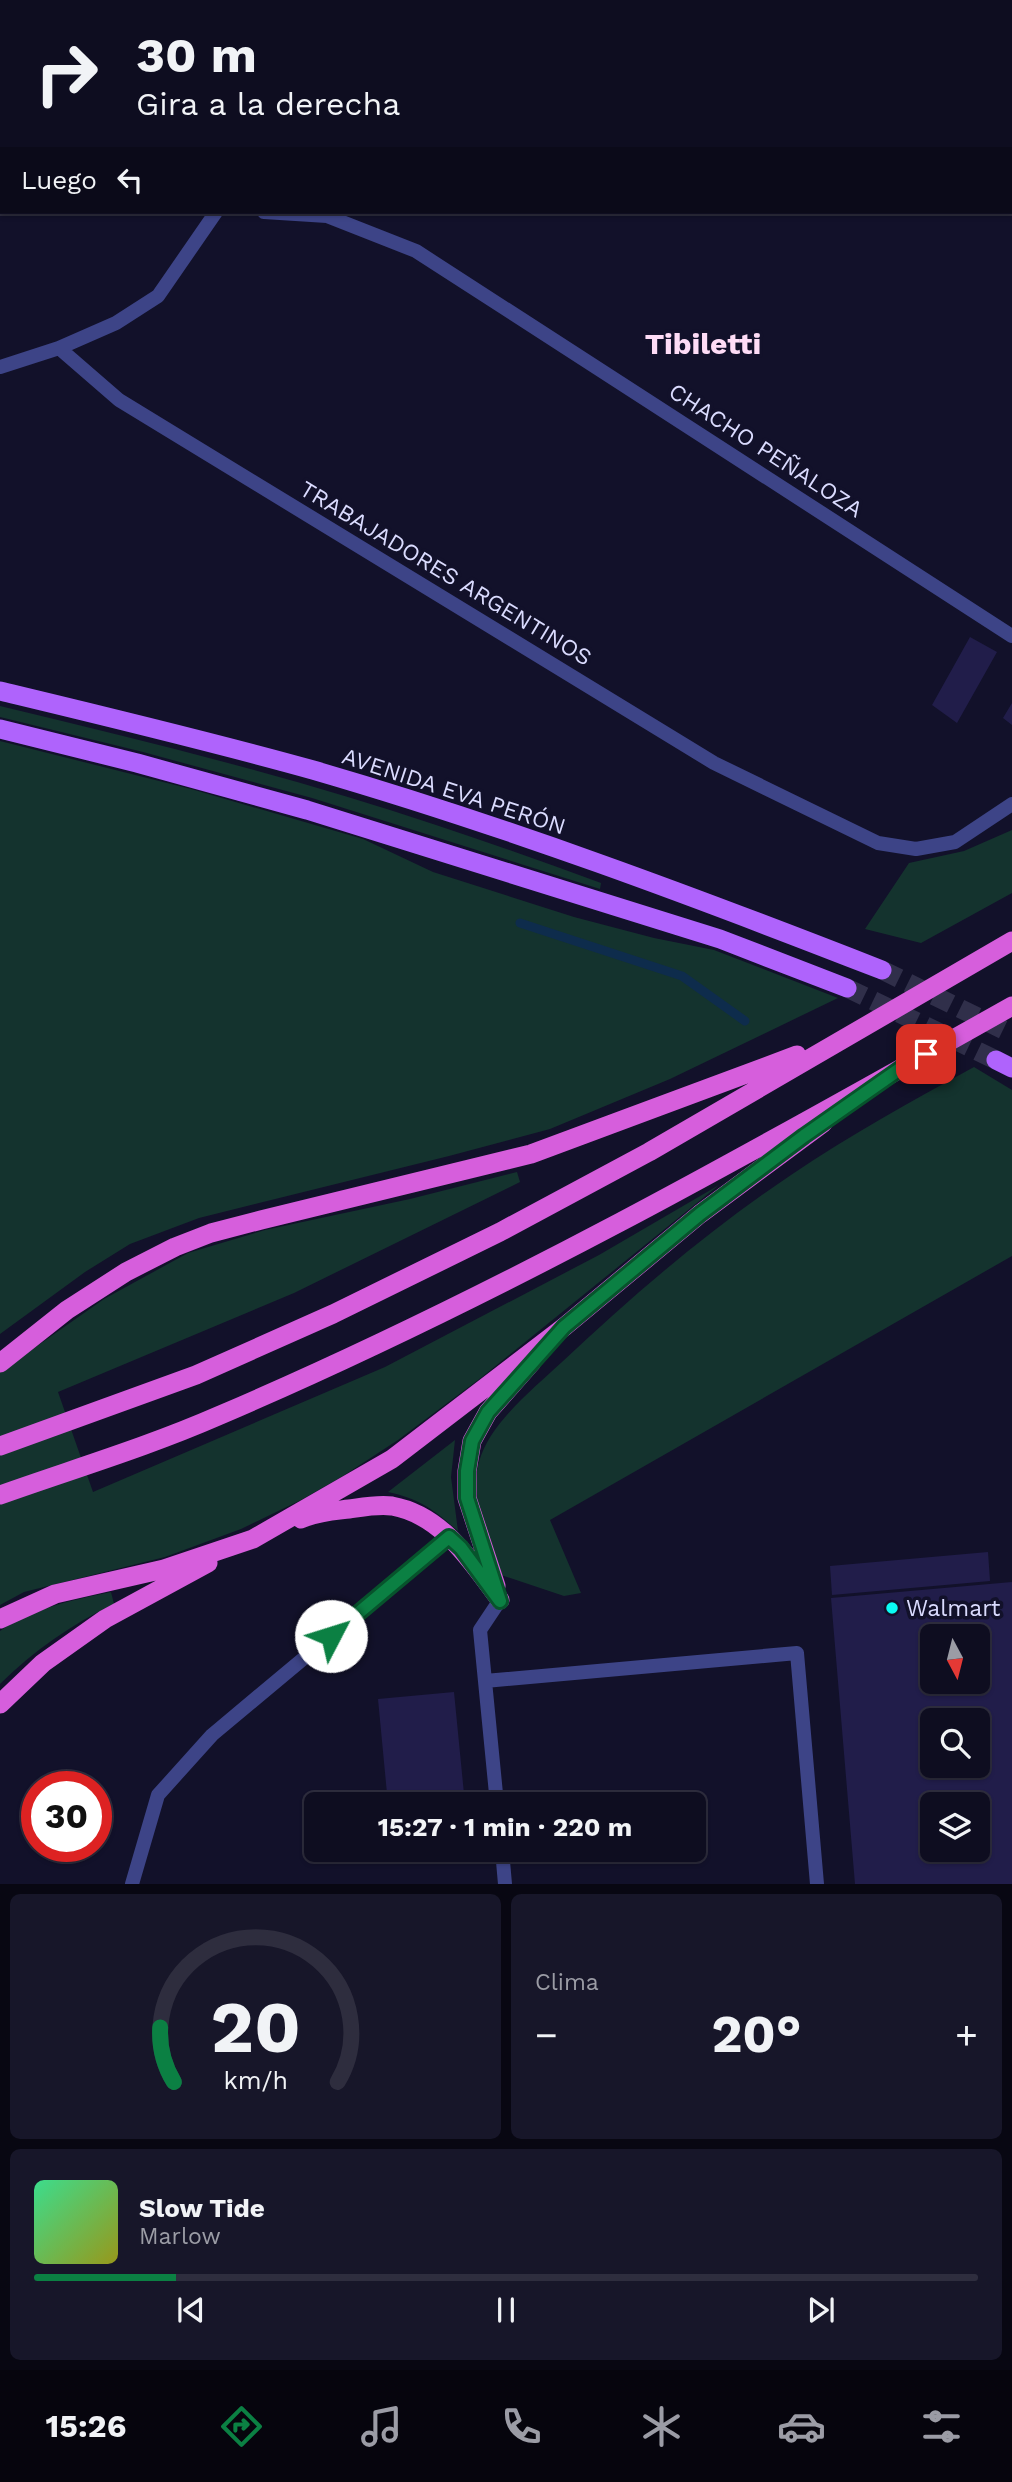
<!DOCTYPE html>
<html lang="es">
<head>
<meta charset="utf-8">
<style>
	:root { --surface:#0e0d20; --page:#171629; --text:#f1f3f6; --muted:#9b9ca5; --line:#2e2d3e; --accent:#0b8043 }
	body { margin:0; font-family:"Work Sans",sans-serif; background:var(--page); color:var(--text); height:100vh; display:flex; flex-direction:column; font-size:26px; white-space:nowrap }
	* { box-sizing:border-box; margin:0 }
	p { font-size:23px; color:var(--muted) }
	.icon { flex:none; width:38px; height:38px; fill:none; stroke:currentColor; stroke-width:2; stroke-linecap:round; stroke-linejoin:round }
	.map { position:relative; height:1884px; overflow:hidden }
	.panel { display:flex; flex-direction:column; gap:10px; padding:10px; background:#080712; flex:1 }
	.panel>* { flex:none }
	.banner { position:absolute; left:0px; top:0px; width:1013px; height:214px; box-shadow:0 2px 5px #0004,0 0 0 2px var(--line); background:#0e0d20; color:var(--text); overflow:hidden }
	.needle { width:46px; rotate:173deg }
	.tools { position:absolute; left:920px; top:1624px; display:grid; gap:14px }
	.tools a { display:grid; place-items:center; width:70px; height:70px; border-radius:10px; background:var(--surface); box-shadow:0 2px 5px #0004,0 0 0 2px var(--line); font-size:35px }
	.speed { position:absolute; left:21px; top:1771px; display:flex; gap:14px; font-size:35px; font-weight:700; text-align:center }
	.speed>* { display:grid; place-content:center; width:91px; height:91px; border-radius:50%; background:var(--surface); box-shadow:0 2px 5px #0004,0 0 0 2px var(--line); line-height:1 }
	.speed .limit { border:10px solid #d22; background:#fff; color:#111 }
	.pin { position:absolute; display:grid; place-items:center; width:60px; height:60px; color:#fff; margin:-30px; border-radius:14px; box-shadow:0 4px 10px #0006 }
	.me { position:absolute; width:77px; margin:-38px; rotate:50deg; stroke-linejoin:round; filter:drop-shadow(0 0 5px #0008) }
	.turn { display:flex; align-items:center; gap:24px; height:147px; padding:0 21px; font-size:32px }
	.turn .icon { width:91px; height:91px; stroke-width:2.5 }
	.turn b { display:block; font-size:49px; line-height:60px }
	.then { display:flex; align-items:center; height:66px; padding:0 21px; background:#0003; gap:14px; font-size:26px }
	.big { font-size:52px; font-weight:700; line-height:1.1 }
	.panel .widget { flex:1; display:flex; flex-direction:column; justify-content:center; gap:10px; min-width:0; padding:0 24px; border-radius:10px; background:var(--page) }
	.panel .dial { align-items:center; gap:0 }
	.dial svg { height:182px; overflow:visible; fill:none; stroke:var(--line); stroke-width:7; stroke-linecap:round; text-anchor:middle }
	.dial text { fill:var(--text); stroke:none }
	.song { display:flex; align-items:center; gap:21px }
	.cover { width:84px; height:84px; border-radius:10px; background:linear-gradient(135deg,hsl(150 70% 55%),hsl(60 70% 35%)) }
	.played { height:7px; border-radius:4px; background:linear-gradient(90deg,var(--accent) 15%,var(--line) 15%) }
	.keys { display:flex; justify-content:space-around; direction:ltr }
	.heat { display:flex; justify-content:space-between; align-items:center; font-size:38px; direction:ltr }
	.panel .tiles { flex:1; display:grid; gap:10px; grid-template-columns:1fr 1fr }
	.widget:last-child { grid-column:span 2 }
	.trip { position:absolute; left:304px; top:1792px; width:402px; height:70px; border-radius:10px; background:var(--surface); box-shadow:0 2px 5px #0004,0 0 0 2px var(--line); font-weight:700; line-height:70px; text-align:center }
	.tab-bar { display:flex; height:112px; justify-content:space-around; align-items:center; background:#06050d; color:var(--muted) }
	.tab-bar .icon { width:49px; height:49px }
	.tab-bar .active { color:var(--accent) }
	.tab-bar b { font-size:32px; color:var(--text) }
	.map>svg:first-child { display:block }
	.green { fill:#14332e }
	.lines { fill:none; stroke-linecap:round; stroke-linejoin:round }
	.stream { stroke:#0e2c4c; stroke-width:9 }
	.building { fill:#211d4a; fill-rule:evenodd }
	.primary-tunnel { stroke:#302f4a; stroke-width:19; stroke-dasharray:19 10; stroke-linecap:butt }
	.service { stroke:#3d4487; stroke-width:14 }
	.minor { stroke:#3d4487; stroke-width:14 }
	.primary { stroke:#af63fc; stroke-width:19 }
	.trunk { stroke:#d65edc; stroke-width:19 }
	.route-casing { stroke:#07532c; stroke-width:18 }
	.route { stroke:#0b8043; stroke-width:12 }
	.poi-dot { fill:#0afbf3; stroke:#12112a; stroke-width:2.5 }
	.labels { text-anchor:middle; stroke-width:7; stroke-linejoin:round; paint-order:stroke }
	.street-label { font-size:23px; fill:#dadbfe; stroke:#12112a }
	.poi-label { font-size:23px; fill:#dadbfe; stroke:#12112a; text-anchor:start }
	.district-label { font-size:30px; font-weight:bold; fill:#fedcf6; stroke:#12112a }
</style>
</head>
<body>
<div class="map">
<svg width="1012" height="1884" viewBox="0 0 1012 1884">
	<rect width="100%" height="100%" fill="#12112a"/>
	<!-- green -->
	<path class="green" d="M 14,0 L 900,0 L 29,2 Z
		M 0,706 C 146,741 293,777 436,825 C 491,843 546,863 601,883 L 600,889 L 312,798 L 143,752 L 0,717 Z
		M 0,741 L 191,789 L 363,839 L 433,872 L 574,917 L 654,938 L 714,950 L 838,998 L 670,1079 L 550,1129 L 449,1156 L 199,1218 L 130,1244 L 85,1272 L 0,1334 Z
		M 1012,830 L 1012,893 L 921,943 L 865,929 L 909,863 L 964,851 Z
		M 974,1067 L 1012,1090 L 1012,1256 L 550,1520 L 581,1593 L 564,1596 L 501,1575 C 489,1540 468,1500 479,1462 C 489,1424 534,1388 562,1362 C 634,1294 709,1230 791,1175 C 850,1135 912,1101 974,1067 Z
		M 517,1172 L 520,1182 L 294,1293 L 58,1392 L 93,1492 L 385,1367 L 599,1255 L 719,1185 L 482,1377 L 398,1440 L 343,1476 L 301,1500 L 241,1529 L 165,1557 L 24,1592 L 0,1605 L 0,1372 L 104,1299 L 188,1253 L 265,1230 L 410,1199 Z
		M 455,1440 L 451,1477 L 458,1531 C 433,1509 420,1499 388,1492 Z
		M 111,1592 L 114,1604 C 72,1624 33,1651 0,1684 L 0,1631 C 32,1608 73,1600 111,1592 Z"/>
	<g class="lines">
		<!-- stream -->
		<path class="stream" d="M 520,923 L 682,976 L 745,1021"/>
	</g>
	<!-- building -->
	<path class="building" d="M 970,637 L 997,652 L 957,723 L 932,705 Z
		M 1012,703 L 1012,725 L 1003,718 Z
		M 988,1552 L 990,1581 L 832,1595 L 830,1566 Z
		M 1012,1582 L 1012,1884 L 855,1884 L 831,1598 ZM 933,1636 L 978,1636 L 978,1682 L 933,1682 ZM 933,1720 L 978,1720 L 978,1766 L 933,1766 ZM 933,1804 L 978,1804 L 978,1850 L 933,1850 Z
		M 454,1692 L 465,1804 L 388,1804 L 378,1699 Z"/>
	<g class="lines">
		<!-- primary-tunnel -->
		<path class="primary-tunnel" d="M 882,970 L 1012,1034
			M 847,988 L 996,1060"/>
		<!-- service -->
		<path class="service" d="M 485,1681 L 797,1653 L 817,1884
			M 497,1804 L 480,1630 L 500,1600
			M 502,1850 L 505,1884"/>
		<!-- minor -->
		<path class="minor" d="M 0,182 L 2,182
			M 264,212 L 327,216 L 416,251 L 1012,636
			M 59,348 L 119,400 L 714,763 L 878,843 L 916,849 L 955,842 L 1012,804
			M 0,367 L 59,348 L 116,323 L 158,296 L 216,212
			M 132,1884 L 158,1795 L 212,1735 L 449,1537"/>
		<!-- primary -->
		<path class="primary" d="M 0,691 C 104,716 209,741 313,770 C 506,826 695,897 882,970
			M 0,729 L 137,763 L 307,810 L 720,939 L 847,988
			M 996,1060 L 1012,1068"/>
		<!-- trunk -->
		<path class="trunk" d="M 0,1363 L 67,1310 L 126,1272 L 175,1247 L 211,1233 L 261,1220 L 531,1154 L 797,1055
			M 0,1446 L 196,1375 L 333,1314 L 500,1232 L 649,1152 L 1012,941
			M 0,1495 C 73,1469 147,1447 218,1416 C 492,1299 753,1152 1012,1006
			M 301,1519 C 316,1512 333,1511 349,1509 C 363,1507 378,1504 392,1506 C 443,1515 472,1563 500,1600
			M 496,1586 L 467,1498 L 467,1471 L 472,1441 L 488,1412 L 532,1362
			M 0,1619 L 55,1594 L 164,1569 L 253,1539 L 392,1459 L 564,1327 L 700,1214 L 823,1123
			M 0,1704 L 43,1663 L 105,1619 L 208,1563"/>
	</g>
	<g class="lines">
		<!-- route casing -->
		<g class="route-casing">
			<path id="route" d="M 331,1636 L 449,1537 L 461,1548 L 500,1601 L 467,1498 L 467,1471 L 472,1441 L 488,1412 L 564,1327 L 700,1214 L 804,1136 L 904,1066 L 926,1054"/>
		</g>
		<!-- route -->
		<use href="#route" class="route"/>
	</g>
	<!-- markers -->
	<circle class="poi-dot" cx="892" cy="1608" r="7"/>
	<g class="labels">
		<!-- street labels -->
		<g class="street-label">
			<text transform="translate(766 450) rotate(33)" y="8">CHACHO PEÑALOZA</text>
			<text transform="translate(446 573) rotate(31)" y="8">TRABAJADORES ARGENTINOS</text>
			<text transform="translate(454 791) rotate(18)" y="8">AVENIDA EVA PERÓN</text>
		</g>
		<!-- poi labels -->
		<g class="poi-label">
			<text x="906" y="1616">Walmart</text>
		</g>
		<!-- district labels -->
		<g class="district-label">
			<text x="703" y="354">Tibiletti</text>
		</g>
	</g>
</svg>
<div class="tools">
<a><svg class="needle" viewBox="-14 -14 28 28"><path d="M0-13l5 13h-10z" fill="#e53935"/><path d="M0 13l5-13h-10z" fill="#9b9ca5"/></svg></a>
<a><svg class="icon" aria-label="search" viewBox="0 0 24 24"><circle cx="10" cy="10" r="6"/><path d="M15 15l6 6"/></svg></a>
<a><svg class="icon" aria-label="layers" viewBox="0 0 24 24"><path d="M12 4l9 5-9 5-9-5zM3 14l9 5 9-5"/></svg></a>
</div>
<div class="speed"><div class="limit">30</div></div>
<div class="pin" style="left:926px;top:1054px;background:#d93025"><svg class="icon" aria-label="arrive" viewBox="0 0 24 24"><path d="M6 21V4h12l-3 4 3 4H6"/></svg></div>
<svg class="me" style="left:331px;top:1636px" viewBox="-20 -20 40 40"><circle r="19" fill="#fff"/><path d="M0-13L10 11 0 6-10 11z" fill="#0b8043"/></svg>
<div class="trip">15:27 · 1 min · 220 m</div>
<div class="banner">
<div class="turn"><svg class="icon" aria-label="right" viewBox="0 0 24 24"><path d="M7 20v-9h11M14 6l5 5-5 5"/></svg><div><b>30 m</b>Gira a la derecha</div></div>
<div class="then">Luego<svg class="icon" aria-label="left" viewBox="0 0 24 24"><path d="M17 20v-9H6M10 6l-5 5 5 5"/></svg></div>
</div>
</div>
<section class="panel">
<div class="tiles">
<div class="widget dial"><svg viewBox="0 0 100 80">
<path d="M14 69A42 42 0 1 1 86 69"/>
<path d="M14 69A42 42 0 0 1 8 45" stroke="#0b8043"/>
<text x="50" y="56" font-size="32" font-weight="700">20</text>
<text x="50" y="72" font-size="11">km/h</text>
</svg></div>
<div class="widget"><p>Clima</p>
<div class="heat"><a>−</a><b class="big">20°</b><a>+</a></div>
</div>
<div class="widget">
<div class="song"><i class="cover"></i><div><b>Slow Tide</b><p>Marlow</p></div></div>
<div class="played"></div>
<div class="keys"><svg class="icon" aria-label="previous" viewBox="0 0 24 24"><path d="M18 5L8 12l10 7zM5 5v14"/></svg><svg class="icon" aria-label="pause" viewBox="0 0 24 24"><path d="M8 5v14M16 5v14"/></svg><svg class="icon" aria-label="next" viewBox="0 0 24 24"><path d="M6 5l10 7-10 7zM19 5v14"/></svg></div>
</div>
</div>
</section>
<nav class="tab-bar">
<b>15:26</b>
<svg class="icon active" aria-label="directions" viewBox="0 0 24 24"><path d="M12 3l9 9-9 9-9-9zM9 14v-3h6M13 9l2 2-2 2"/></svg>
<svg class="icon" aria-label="music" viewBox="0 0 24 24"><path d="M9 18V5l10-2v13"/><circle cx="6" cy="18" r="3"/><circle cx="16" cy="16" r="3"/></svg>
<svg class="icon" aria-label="phone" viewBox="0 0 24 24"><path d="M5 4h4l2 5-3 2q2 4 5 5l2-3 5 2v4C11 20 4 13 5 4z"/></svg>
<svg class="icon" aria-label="climate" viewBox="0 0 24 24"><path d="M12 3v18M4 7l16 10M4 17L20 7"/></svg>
<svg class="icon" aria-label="car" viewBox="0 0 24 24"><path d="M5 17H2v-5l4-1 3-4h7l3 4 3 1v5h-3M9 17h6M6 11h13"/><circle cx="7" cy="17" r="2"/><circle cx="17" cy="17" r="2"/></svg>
<svg class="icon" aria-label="filters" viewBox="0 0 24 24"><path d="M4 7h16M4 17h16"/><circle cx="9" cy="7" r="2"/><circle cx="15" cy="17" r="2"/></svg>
</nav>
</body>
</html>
